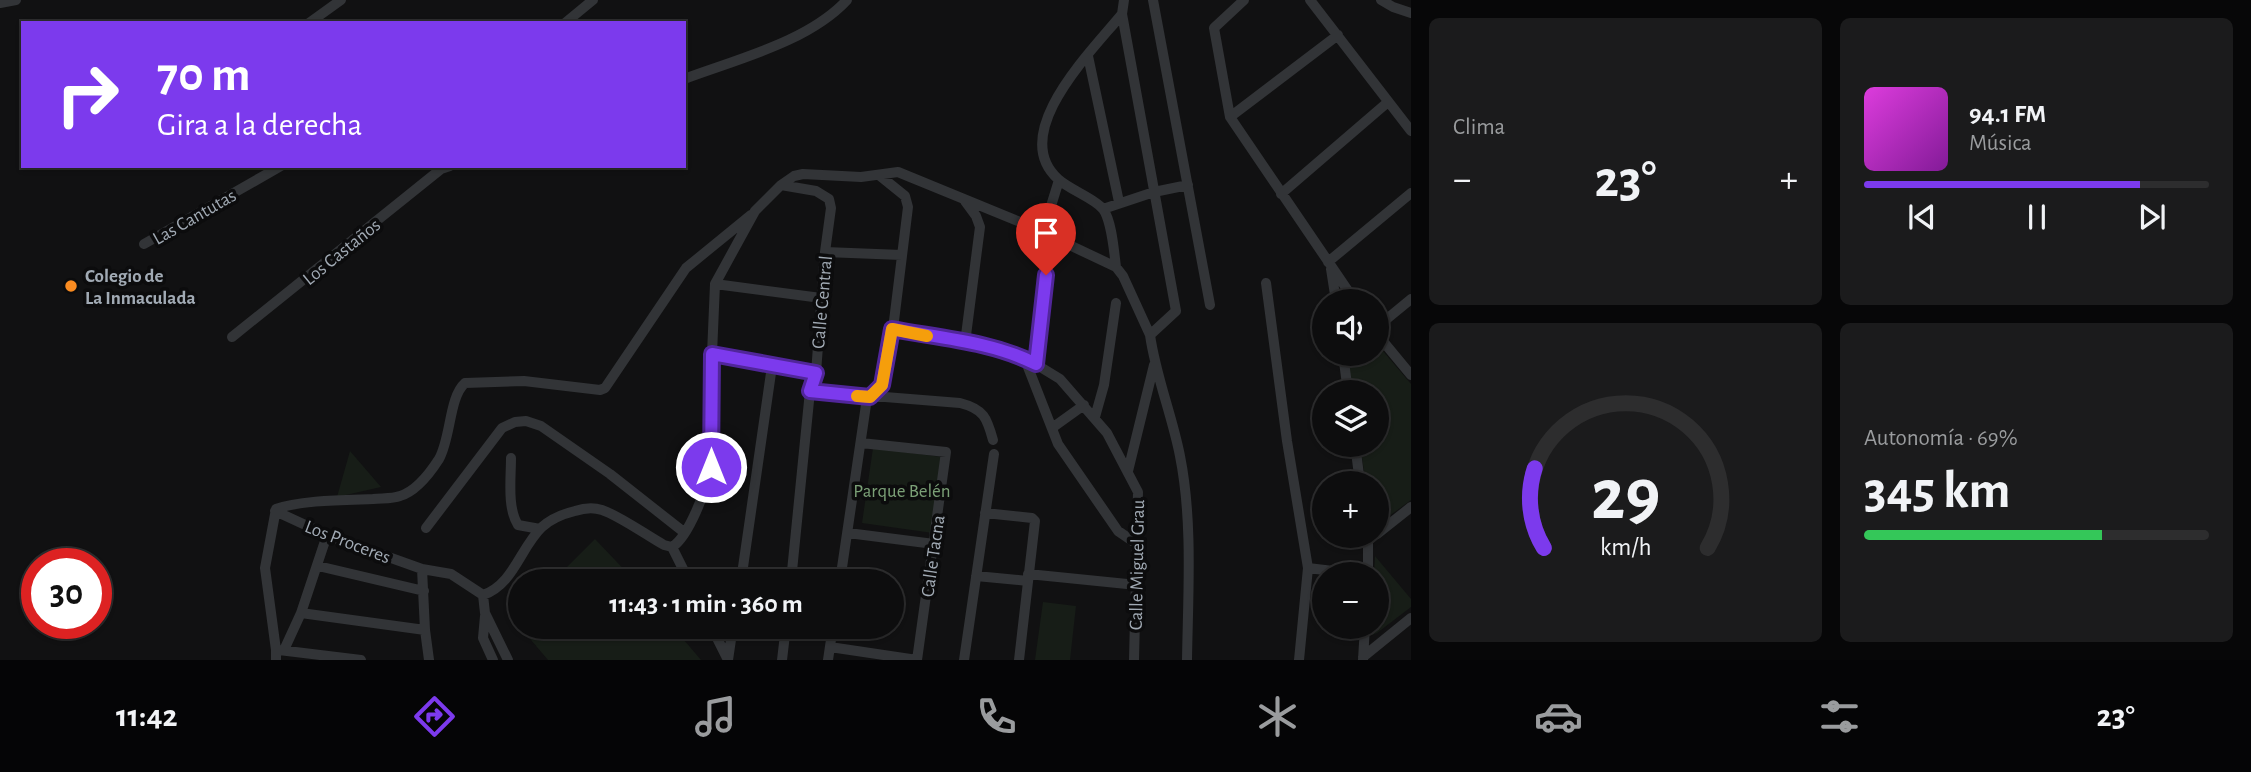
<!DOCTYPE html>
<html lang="es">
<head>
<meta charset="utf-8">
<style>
	:root { --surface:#0d0d0e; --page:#1b1b1c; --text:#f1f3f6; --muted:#9a9c9e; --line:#2d2d2e; --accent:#7c3aed }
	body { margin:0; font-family:"Alegreya Sans",sans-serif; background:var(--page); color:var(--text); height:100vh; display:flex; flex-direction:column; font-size:26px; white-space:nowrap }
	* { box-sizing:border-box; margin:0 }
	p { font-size:23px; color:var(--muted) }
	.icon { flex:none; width:38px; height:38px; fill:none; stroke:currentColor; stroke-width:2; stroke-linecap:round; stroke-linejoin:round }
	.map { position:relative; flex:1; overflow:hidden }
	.drawer { display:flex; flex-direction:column; gap:18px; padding:18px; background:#070708; width:840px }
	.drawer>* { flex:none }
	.guide { position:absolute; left:21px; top:21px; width:665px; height:147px; border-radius:0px; box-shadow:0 2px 5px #0004,0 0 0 2px var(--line); background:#7c3aed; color:#fff; overflow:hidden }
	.buttons { position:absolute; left:1312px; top:289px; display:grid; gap:14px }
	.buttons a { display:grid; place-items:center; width:77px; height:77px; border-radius:50%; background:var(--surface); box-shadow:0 2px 5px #0004,0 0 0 2px var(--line); font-size:35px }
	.speed { position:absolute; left:21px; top:548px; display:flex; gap:14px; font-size:35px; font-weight:700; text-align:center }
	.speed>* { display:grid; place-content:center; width:91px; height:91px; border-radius:50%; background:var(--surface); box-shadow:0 2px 5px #0004,0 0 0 2px var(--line); line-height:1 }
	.speed .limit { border:10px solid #d22; background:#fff; color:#111 }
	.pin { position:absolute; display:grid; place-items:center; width:60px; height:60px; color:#fff; margin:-72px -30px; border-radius:50% 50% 50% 0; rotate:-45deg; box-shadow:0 0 7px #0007 }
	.pin .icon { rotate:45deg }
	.me { position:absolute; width:77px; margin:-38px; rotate:0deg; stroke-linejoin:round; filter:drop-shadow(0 0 5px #0008) }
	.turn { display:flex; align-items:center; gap:24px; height:147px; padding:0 21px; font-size:32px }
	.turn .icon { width:91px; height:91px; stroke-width:2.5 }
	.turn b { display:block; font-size:49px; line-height:60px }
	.big { font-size:52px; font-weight:700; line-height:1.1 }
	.drawer .widget { flex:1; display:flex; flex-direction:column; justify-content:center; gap:10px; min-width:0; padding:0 24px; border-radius:10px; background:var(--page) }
	.drawer .dial { align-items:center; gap:0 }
	.dial svg { height:182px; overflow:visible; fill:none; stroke:var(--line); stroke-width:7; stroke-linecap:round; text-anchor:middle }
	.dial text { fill:var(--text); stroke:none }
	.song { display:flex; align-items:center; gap:21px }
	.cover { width:84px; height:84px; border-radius:10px; background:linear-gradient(135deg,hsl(300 70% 55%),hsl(290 70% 35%)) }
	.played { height:7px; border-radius:4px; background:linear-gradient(90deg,var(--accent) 80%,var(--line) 80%) }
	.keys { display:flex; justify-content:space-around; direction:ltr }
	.heat { display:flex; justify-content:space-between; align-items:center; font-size:38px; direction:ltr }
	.charge { height:10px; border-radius:5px; background:linear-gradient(90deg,#34c759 69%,var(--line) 0) }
	.drawer .tiles { flex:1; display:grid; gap:18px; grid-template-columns:repeat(2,1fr) }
	.trip { position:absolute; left:508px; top:569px; width:396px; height:70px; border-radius:35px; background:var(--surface); box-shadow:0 2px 5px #0004,0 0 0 2px var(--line); font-weight:700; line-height:70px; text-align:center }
	.tabs { display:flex; height:112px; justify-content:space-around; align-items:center; background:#050506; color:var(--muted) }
	.tabs .icon { width:49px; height:49px }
	.tabs .current { color:var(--accent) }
	.tabs b { font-size:32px; color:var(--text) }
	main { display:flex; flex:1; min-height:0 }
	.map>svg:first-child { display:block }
	.green { fill:#171d17 }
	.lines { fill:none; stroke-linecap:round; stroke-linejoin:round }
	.street { stroke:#323437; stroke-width:10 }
	.route-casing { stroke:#51269a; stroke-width:18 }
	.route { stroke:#7c3aed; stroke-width:12 }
	.slow { stroke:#f59e0b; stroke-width:12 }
	.poi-dot { fill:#fa8c21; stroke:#0c0c0d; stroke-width:2.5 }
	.labels { text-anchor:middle; stroke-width:7; stroke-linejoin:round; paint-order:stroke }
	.street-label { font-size:19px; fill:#a1aab4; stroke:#0c0c0d }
	.poi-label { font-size:19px; font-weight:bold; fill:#a1aab4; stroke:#0c0c0d; text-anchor:start }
	.park-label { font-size:19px; fill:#7ba077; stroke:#0c0c0d }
</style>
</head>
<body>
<main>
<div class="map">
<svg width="1411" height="660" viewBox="0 0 1411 660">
	<rect width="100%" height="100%" fill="#111112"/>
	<!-- green -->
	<path class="green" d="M 1377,344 L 1411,384 L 1411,500 L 1377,525 L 1377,483 L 1366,483 L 1360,445 L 1377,444 L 1377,392 L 1353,392 L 1347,354 L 1377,354 Z
		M 873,448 L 942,457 L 933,533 L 862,523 Z
		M 350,451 L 381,487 L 337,497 Z
		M 595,539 L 635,581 L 553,581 Z
		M 1375,556 L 1411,599 L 1411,607 L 1377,633 L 1372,635 L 1369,633 L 1369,627 L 1377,626 L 1377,574 L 1374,574 Z
		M 1043,602 L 1076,606 L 1070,660 L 1035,660 Z
		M 520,627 L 673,627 L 701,660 L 548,660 Z"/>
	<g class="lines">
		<!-- street -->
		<path class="street" d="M 1124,0 L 1122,14 L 1176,311 L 1150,335 C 1156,377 1172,415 1180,456 C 1193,521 1188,594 1187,660
			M 1153,0 L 1210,305
			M 1244,0 L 1214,28 L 1230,117 L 1355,301
			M 1310,0 L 1411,131
			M 1381,0 L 1393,7 L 1411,13
			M 0,3 L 16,0
			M 309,23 L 341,0
			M 565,23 L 593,0
			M 1088,56 L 1119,202
			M 684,79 C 737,59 808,42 847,0
			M 1230,117 L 1338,35
			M 781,185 L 816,191 L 829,199 L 831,208 L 825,252 L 816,373 L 810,391 L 791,581
			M 1281,194 L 1388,102
			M 1103,209 L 1154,192 L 1188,185
			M 1026,225 L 1035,240 L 1046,249 L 1048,254 L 1036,364
			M 1043,232 L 1059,180
			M 144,244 L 281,166
			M 825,252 L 902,255
			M 1328,262 L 1411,193
			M 1116,267 C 1114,252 1112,221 1103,209 C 1094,198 1070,190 1058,179 C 1007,133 1093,50 1122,14
			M 1331,269 L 1336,301
			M 1266,283 L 1287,441 L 1308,568 L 1299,660
			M 715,284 L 821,298
			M 1377,327 L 1411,299
			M 893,329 L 995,349 L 1024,357 L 1060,379 L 1107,433 L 1138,492 L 1134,660
			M 1377,334 L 1411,375
			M 232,337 L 441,169 L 450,166
			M 965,343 L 980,227 L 976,216 L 965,201
			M 712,354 L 816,373
			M 1343,354 L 1348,392
			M 1024,357 L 1058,444 L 1118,531 L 1137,544
			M 810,391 L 960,403 C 984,409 987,418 993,440
			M 1095,417 L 1104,385 L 1116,303
			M 1052,428 L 1084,405
			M 861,443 L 946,452 L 917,660
			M 1355,444 L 1360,483
			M 511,458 C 511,478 507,508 518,525 L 540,529
			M 1128,471 L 1154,365
			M 275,511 L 327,535 L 422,569 L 451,574 L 483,595 C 514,584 520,548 542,527 C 552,518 563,514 575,511 C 584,508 593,507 602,510 C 620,516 646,535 664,545 L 672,547 C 689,537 707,487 711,468 L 712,354 L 715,284 L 755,211 L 781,185 L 794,176 L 803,174 L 861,177 L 898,172 L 1025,224 L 1116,267 L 1123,276 L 1150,335
			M 985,513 L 1032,518 L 1035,521 L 1019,660
			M 426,528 L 502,428 L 515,422 L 526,421 L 541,426 L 610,474 L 685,533
			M 848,533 L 934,544
			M 1377,534 L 1411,507
			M 672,547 L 689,581
			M 318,566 L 424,591
			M 1308,568 L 1358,574
			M 422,569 L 425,630 L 429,660
			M 1028,574 L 1137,585
			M 1368,574 L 1368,536
			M 976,576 L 1028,581
			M 741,581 L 772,366
			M 840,581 L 866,405 L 870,397 L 882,385 L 893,329 L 908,207 L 905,196 L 879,175
			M 483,595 L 485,613 L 508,660
			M 301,613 L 425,630
			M 485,616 L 483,638 L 493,660
			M 711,626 L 728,660
			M 830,647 L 917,660
			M 279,650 L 361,660
			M 284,650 L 301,613 L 327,535
			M 1363,657 L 1411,618
			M 276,660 L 276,650 L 265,568 L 276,509 C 299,500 347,500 373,499 C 382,498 392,499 400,496 C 417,491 430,473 439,459 C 451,438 449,397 465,383 L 524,381 L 600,390 L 605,388 L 686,268 L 751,215
			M 728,660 L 733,626
			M 782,660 L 786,626
			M 828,660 L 833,626
			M 964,660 L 994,454
			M 1363,660 L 1365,626"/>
	</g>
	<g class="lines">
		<!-- route casing -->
		<g class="route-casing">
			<path id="route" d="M 711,467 L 712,354 L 816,373 L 810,391 L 870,397 L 882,385 L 892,329 C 940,338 993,342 1036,364 L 1046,275"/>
		</g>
		<!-- route -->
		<use href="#route" class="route"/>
		<!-- slow -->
		<path class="slow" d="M 857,396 L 870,397 L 882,385 L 892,329 L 927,336"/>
	</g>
	<!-- markers -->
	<circle class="poi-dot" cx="71" cy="286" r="7"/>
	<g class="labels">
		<!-- street labels -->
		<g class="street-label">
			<text transform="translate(194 216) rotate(-30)" y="7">Las Cantutas</text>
			<text transform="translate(341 251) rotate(-39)" y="7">Los Castaños</text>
			<text transform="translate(821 302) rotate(-85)" y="7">Calle Central</text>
			<text transform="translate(348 541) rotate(21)" y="7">Los Proceres</text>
			<text transform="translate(932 556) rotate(-82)" y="7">Calle Tacna</text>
			<text transform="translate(1136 565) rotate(-89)" y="7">Calle Miguel Grau</text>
		</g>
		<!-- poi labels -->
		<g class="poi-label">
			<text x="85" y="282">Colegio de<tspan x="85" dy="22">La Inmaculada</tspan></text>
		</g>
		<!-- park labels -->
		<g class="park-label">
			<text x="902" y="497">Parque Belén</text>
		</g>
	</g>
</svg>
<div class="buttons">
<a><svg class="icon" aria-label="sound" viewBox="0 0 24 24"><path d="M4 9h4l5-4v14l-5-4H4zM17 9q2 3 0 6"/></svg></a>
<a><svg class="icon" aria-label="layers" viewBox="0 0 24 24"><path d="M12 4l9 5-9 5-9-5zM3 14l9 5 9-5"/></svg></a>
<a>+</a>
<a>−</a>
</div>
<div class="speed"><div class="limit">30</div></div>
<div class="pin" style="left:1046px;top:275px;background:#d93025"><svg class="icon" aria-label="arrive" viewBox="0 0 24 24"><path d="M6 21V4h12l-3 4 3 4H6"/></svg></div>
<svg class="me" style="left:711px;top:467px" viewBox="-20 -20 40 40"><circle r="17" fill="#7c3aed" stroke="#fff" stroke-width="3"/><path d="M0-11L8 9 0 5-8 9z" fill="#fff"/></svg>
<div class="trip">11:43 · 1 min · 360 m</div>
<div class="guide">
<div class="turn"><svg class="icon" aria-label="right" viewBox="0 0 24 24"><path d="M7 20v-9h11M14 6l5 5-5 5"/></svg><div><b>70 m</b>Gira a la derecha</div></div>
</div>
</div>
<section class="drawer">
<div class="tiles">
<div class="widget"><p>Clima</p>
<div class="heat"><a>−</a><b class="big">23°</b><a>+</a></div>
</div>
<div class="widget">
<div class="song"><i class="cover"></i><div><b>94.1 FM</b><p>Música</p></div></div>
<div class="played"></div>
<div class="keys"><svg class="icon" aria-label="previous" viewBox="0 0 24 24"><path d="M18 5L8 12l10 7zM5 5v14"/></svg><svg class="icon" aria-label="pause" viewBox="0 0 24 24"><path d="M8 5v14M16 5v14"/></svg><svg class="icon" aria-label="next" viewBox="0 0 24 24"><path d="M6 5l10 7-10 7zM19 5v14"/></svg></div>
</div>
<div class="widget dial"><svg viewBox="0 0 100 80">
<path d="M14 69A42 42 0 1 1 86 69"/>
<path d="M14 69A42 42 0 0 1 10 34" stroke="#7c3aed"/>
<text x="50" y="56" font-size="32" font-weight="700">29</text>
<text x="50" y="72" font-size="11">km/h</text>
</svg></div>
<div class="widget"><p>Autonomía · 69%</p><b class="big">345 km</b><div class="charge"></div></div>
</div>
</section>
</main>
<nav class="tabs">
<b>11:42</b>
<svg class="icon current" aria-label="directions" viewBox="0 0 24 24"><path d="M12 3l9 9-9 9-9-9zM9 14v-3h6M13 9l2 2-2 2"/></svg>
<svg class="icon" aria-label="music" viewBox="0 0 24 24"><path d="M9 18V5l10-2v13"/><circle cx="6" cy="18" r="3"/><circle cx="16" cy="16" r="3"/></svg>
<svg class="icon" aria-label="phone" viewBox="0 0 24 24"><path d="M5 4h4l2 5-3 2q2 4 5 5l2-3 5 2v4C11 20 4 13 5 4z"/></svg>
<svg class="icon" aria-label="climate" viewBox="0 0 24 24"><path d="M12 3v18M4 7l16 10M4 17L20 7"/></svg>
<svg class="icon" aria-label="car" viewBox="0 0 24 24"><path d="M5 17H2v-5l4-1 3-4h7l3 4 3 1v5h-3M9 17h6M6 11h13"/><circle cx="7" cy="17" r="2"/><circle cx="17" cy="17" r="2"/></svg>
<svg class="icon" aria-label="filters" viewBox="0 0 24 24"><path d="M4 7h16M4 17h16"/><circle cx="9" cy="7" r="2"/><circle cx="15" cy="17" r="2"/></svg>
<b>23°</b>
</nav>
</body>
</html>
